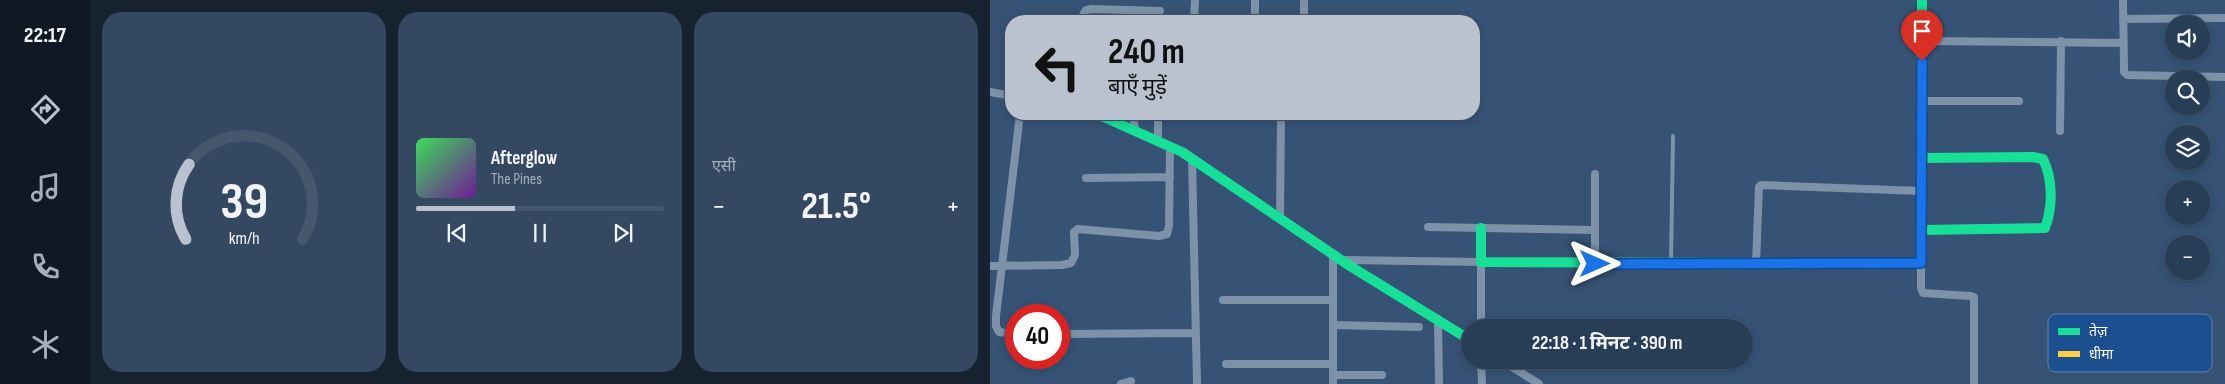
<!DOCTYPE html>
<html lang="hi">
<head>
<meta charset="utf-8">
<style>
	:root { --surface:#283e57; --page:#344961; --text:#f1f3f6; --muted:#a5aeba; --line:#44576d; --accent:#b9c2ce }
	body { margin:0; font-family:"Sofia Sans Condensed","Noto Sans Devanagari",sans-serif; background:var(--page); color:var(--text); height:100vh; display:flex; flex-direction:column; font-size:19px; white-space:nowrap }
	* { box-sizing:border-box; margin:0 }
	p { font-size:16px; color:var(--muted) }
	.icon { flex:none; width:28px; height:28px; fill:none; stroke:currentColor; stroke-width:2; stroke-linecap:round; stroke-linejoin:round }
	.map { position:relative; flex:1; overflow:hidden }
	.details { display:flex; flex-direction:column; gap:12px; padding:12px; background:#162230; width:900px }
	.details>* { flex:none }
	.top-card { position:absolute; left:15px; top:15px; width:475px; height:105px; border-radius:20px; box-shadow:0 2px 8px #0003,0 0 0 1px var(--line); background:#b9c2ce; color:#111; overflow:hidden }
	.tools { position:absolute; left:1175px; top:15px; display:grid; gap:10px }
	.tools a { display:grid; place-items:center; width:45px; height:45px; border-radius:50%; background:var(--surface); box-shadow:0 2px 8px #0003,0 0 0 1px var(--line); font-size:25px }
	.speed { position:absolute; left:15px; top:304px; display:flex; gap:10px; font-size:25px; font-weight:700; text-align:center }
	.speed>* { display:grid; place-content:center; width:65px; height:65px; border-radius:50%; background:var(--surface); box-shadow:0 2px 8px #0003,0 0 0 1px var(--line); line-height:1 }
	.speed .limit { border:8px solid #d22; background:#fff; color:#111 }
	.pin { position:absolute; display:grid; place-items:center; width:42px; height:42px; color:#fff; margin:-51px -21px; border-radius:50% 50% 50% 0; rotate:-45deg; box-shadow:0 0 5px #0007 }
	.pin .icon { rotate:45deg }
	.me { position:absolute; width:55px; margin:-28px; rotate:90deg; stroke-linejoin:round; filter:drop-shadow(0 0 4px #0008) }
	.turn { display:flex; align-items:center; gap:18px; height:105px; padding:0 20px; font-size:22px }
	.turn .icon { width:65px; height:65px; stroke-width:2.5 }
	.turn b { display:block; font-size:35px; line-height:42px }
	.big { font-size:38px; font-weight:700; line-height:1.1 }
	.details .card { flex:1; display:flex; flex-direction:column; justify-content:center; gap:8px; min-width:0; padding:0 18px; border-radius:20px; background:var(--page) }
	.details .dial { align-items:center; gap:0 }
	.dial svg { height:130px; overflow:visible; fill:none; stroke:var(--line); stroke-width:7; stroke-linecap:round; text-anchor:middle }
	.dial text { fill:var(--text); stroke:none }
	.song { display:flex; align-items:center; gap:15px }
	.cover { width:60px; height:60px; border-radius:8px; background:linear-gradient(135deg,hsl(130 70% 55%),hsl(280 70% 35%)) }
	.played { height:5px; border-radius:2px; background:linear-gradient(90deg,var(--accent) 40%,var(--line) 40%) }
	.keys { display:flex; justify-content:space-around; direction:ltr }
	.heat { display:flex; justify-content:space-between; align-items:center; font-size:28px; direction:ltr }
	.details .tiles { flex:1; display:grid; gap:12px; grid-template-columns:repeat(3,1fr) }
	.trip { position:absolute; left:471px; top:319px; width:292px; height:50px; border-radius:25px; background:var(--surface); box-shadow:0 2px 8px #0003,0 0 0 1px var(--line); font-weight:700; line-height:50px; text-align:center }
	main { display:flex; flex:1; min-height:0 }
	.menu { display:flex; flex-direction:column; width:90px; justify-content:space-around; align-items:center; background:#101923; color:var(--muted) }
	.menu .icon { width:35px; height:35px }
	.menu .on { color:var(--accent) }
	.menu b { font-size:22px; color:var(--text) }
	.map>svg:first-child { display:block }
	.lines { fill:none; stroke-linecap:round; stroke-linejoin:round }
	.lane { stroke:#7d92a8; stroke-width:4 }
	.street { stroke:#7d92a8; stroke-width:8 }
	.fast { stroke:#16e098; stroke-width:10 }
	.slow { stroke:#ffcf43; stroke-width:10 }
	.route-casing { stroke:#114b97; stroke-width:12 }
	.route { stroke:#1a73e8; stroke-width:9 }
	.key { fill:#1b4f8f; stroke:#5f84b1; stroke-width:1 }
	.key-label { font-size:14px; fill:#fff }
</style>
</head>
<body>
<main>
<nav class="menu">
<b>22:17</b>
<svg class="icon on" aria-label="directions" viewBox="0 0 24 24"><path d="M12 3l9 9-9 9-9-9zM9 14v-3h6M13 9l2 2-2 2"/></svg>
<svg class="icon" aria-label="music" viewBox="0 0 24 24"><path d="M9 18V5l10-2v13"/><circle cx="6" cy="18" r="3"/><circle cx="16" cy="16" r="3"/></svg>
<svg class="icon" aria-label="phone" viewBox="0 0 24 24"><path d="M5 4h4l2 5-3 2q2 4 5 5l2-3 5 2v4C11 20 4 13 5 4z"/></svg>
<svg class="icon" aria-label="climate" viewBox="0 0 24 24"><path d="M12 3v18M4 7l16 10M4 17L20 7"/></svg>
</nav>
<section class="details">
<div class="tiles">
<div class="card dial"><svg viewBox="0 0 100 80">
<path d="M14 69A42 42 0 1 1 86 69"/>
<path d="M14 69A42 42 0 0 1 16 23" stroke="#b9c2ce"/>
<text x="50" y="56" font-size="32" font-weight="700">39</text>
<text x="50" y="72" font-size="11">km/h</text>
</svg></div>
<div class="card">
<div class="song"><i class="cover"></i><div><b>Afterglow</b><p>The Pines</p></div></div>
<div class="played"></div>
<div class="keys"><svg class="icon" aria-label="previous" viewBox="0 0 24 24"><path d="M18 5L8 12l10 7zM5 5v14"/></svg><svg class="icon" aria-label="pause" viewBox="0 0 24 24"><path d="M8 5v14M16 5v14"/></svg><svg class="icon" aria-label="next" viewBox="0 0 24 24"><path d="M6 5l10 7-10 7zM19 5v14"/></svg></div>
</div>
<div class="card"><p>एसी</p>
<div class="heat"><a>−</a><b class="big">21.5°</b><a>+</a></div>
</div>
</div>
</section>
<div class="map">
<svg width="1235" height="384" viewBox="0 0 1235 384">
	<rect width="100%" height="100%" fill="#365274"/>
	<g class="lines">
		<!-- lane -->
		<path class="lane" d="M 681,261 L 683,136"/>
		<!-- street -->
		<path class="street" d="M 314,0 L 314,21
			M 1133,0 L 1134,66 L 1134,72 L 1137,75 L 1235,77
			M 133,10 L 134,21
			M 1133,19 L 1235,18
			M 93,21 L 93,15 L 96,10 L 102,9 L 170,11
			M 204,21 L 205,0
			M 265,21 L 265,0
			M 932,41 L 1133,43
			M 0,92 L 21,96
			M 932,101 L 1029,101
			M 143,114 L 145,130
			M 168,114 L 168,140
			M 1070,131 L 1071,41
			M 202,159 L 207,384
			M 96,178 L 180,177
			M 290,219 L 291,114
			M 438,227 L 605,230
			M 353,260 L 491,262 L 491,328
			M 766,263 L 769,187 L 771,185 L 931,191
			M 931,263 L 931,288 L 933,293 L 981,296 L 984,297 L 984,384
			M 605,264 L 605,174
			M 0,266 L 72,265 L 81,263 L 85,255 L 84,232 L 88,229 L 169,236 L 177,234 L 179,226 L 180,146
			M 233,300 L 343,300
			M 448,319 L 449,384
			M 343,325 L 429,327
			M 26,334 L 9,332 L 6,326 L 6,316 L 30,114
			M 69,334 L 205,333
			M 491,360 L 492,384
			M 511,360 L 549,384
			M 236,364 L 343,364
			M 343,375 L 392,375
			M 131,384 L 141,381
			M 343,384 L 343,255"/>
		<!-- fast -->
		<path class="fast" d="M 107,114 L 192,152 L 360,266 L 480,340
			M 491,228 L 491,262 L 776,263
			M 931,230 L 1055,228 C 1063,207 1063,179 1053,159 L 1043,157 L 932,158
			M 931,245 L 932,0"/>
		<!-- slow -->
		<path class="slow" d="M 776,263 L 931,263 L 931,245"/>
	</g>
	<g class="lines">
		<!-- route casing -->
		<g class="route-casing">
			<path id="route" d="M 605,264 L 931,263 L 932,61"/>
		</g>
		<!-- route -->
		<use href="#route" class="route"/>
	</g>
	<!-- legend -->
	<rect x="1058" y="314" width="164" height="58" rx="8" class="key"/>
	<rect x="1068" y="328" width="22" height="7" fill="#16e098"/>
	<rect x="1068" y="351" width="22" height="6" fill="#ffcf43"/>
	<g class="key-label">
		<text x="1099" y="336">तेज़</text>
		<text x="1099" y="359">धीमा</text>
	</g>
</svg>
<div class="tools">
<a><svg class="icon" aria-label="sound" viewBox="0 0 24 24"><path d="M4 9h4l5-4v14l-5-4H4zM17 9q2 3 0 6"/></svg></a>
<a><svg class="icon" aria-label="search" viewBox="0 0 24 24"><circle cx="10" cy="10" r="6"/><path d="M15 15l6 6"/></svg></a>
<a><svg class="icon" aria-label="layers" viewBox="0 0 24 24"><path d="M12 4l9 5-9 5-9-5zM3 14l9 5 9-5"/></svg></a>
<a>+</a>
<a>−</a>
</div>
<div class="speed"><div class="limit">40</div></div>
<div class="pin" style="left:932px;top:61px;background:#d93025"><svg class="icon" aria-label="arrive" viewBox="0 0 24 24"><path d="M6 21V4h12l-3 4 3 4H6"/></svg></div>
<svg class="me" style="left:605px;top:264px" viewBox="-20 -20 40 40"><path d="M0-17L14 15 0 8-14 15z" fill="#1a73e8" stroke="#fff" stroke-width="4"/></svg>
<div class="trip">22:18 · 1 मिनट · 390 m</div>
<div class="top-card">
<div class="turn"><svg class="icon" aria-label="left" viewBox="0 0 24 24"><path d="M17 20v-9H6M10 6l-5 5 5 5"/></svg><div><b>240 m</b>बाएँ मुड़ें</div></div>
</div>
</div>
</main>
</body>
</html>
